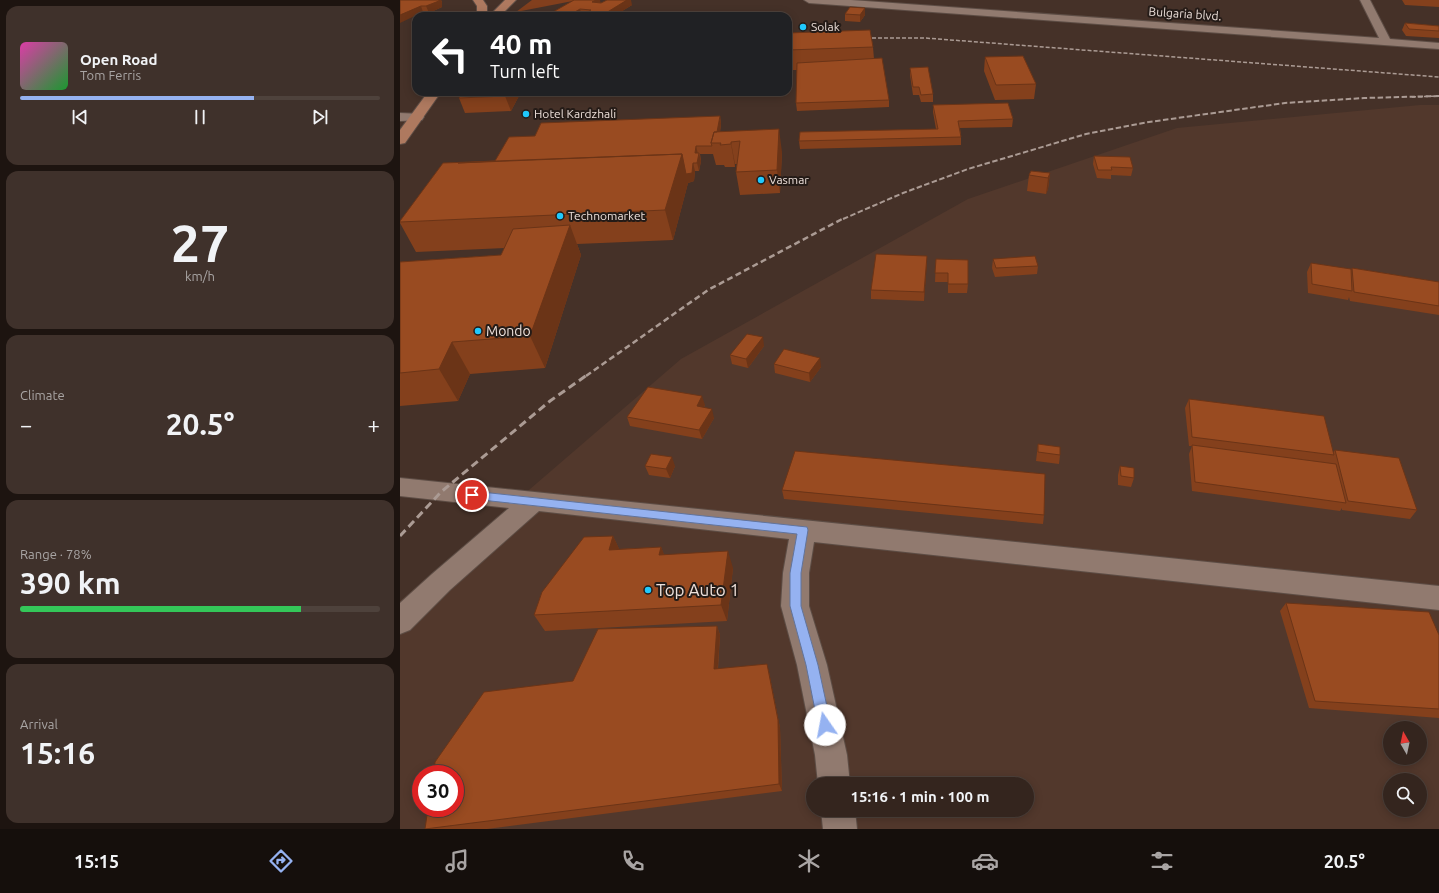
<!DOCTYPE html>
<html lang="en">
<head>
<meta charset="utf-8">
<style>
	:root { --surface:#34251e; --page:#3f312b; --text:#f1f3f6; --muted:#a9a5a4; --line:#4e423c; --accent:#95b2f1 }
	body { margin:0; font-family:Ubuntu,sans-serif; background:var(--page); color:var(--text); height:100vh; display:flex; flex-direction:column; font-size:15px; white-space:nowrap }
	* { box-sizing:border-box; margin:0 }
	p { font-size:13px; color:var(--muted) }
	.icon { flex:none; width:22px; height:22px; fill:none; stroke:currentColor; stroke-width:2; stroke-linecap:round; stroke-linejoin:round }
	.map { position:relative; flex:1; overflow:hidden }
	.drawer { display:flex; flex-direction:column; gap:6px; padding:6px; background:#1d1410; width:400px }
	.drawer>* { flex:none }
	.guide { position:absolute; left:12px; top:12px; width:380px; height:84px; border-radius:12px; box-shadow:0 2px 10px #0003,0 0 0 1px var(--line); background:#202124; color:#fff; overflow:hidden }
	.needle { width:26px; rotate:351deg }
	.controls { position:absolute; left:983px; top:721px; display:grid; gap:8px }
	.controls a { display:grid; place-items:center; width:44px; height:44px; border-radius:50%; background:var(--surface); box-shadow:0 2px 10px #0003,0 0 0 1px var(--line); font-size:20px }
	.speed { position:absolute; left:12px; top:765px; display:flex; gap:8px; font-size:20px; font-weight:700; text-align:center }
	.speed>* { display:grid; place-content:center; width:52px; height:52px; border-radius:50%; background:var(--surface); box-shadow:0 2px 10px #0003,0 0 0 1px var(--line); line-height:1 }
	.speed .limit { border:6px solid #d22; background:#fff; color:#111 }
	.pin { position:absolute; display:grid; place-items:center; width:34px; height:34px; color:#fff; margin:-17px; border:2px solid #fff; border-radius:50%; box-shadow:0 1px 4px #0007 }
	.me { position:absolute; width:44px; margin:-22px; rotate:348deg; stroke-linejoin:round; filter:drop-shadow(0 0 3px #0008) }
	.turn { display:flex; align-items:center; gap:14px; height:84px; padding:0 12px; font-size:18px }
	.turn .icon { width:52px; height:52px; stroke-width:2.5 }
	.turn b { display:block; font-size:28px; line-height:34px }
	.big { font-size:30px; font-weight:700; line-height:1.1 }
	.drawer .tile { flex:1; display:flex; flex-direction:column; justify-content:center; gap:6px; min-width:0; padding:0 14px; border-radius:12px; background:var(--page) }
	.drawer .dial { align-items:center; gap:0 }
	.dial b { font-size:52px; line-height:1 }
	.song { display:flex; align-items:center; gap:12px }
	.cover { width:48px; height:48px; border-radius:6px; background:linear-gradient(135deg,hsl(320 70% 55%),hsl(130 70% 35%)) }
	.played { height:4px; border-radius:2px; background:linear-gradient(90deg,var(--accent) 65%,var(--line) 65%) }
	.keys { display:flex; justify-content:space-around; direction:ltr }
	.heat { display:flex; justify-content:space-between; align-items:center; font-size:22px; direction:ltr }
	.charge { height:6px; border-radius:3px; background:linear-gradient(90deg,#34c759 78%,var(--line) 0) }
	.trip { position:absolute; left:406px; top:777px; width:228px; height:40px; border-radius:20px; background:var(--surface); box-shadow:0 2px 10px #0003,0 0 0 1px var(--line); font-weight:700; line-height:40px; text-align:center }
	.menu { display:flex; height:64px; justify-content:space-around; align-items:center; background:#150f0c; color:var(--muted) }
	.menu .icon { width:28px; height:28px }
	.menu .selected { color:var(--accent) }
	.menu b { font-size:18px; color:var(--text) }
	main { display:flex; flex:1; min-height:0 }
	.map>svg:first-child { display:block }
	.built { fill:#52382c; fill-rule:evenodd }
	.green { fill:#823f1d }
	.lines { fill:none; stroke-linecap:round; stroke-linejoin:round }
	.minor-casing { stroke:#5d4d45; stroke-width:2 }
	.major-casing { stroke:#5d4d45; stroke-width:2 }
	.minor { fill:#917a6f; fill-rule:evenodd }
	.major { fill:#ae795f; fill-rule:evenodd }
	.rail-far3 { stroke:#ab9b94; stroke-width:1.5; stroke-dasharray:4 2; stroke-linecap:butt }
	.rail-far2 { stroke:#ab9b94; stroke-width:2; stroke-dasharray:5.5 2.5; stroke-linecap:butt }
	.rail-far1 { stroke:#ab9b94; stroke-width:2.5; stroke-dasharray:6 3.5; stroke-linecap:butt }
	.rail { stroke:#ab9b94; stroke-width:3; stroke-dasharray:8 4.5; stroke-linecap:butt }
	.wall { fill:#84401c }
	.shaded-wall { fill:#6b3417 }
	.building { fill:#994b21; stroke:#6b3417 }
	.route { fill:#95b2f1; stroke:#61749d }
	.poi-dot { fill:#20c9fd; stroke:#241b17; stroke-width:1.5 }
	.labels { text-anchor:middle; stroke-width:4; stroke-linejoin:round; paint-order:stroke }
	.far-street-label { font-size:12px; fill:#ede0da; stroke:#241b17 }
	.far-poi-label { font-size:12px; fill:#ede0da; stroke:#241b17; text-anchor:start }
	.poi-label { font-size:14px; fill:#ede0da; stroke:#241b17; text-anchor:start }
	.near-poi-label { font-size:17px; fill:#ede0da; stroke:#241b17; text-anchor:start }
</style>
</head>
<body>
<main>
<section class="drawer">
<div class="tile">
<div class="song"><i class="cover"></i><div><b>Open Road</b><p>Tom Ferris</p></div></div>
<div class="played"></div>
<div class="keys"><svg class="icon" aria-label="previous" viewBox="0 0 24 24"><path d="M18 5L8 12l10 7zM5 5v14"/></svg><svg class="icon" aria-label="pause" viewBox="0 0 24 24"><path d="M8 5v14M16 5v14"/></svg><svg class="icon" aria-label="next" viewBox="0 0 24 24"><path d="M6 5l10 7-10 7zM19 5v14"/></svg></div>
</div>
<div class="tile dial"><b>27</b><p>km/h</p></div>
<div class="tile"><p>Climate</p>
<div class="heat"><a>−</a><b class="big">20.5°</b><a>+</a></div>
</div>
<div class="tile"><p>Range · 78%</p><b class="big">390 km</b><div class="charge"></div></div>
<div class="tile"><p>Arrival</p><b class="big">15:16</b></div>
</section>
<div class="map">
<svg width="1039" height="829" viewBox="0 0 1039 829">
	<rect width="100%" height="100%" fill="#453128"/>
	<!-- built -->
	<path class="built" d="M 1020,105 L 1039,105 L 1039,829 L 0,829 L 0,601 L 281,359 L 568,199 L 777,128 ZM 990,728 L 1020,728 L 1020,758 L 990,758 ZM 21,774 L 55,774 L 55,808 L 21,808 ZM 990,780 L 1020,780 L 1020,810 L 990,810 ZM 413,784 L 627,784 L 627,810 L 413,810 Z"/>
	<!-- green -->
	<path class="green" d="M 132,0 L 178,0 L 116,12 Z"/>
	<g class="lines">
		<!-- minor casing -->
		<g class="minor-casing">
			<path id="minor" d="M 404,0 L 451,0 L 979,38 L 960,0 L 970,0 L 990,39 L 1039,43 L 1039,49 L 409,3 Z
				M 0,113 L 22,114 L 24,117 L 22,120 L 0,121 Z
				M 0,478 L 1039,586 L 1039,610 L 414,542 L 409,573 L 409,606 L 427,665 L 447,755 L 450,784 L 418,784 L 415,755 L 397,665 L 381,606 L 383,573 L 389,539 L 139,511 L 50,590 L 10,630 L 0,634 L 0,603 L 32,574 L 109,508 L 0,496 Z
				M 421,810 L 455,810 L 457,829 L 423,829 Z"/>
		</g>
		<!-- major casing -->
		<g class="major-casing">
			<path id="major" d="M 73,0 L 83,0 L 87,6 L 87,16 L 77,16 L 77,6 Z
				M 105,0 L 116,0 L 100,16 L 89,16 Z
				M 28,92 L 41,92 L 5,143 L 0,144 L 0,130 Z"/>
		</g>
		<!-- minor -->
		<use href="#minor" class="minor"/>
		<!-- major -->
		<use href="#major" class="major"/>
		<!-- rail-far3 -->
		<path class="rail-far3" d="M 460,38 L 525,38 L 1039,77
			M 1012,97 L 1039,96"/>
		<!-- rail-far2 -->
		<path class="rail-far2" d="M 443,219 L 503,193 L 568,169 L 686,134 L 749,122 L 885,103 L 964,98 L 1039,96"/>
		<!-- rail-far1 -->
		<path class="rail-far1" d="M 186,376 L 308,290 L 444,218"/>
		<!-- rail -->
		<path class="rail" d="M 0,536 L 41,492 L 150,401 L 187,375"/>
	</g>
	<!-- wall -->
	<path class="wall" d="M 0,0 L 41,0 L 42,2 L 42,7 L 29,13 L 23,12 Z
		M 1002,0 L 1039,0 L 1039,7 L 1005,5 Z
		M 201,3 L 232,5 L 214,16 L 146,16 Z
		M 445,14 L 465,15 L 460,22 L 445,21 Z
		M 1005,23 L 1039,26 L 1039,38 L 1006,36 L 1002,30 Z
		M 388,33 L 473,47 L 474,59 L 489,100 L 489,107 L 397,111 L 396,103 L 397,70 L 388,70 Z
		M 585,57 L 636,84 L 634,99 L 595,100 L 584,71 Z
		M 510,68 L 533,94 L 533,102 L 521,102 L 519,95 L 513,95 L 510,75 Z
		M 64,92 L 125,92 L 124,94 L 120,94 L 111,111 L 65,113 L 59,98 Z
		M 148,92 L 201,92 L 149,94 Z
		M 533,105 L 613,119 L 612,127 L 560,128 L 561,137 L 561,145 L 400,149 L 399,141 L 536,129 L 533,112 Z
		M 320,116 L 321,124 L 320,132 L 382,152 L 380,193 L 340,195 L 336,172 L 337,164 L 335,164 L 335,167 L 325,167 L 324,165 L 316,165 L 313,154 L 300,154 L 301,161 L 299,171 L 295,171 L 294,181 L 288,183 L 273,240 L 177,244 L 181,255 L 145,368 L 70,374 L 58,401 L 0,406 L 0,262 L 101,255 L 105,248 L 16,252 L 0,223 L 0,221 L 135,136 Z
		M 694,156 L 733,168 L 731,176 L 711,175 L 711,179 L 697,178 L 693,164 Z
		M 650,173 L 648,189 L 646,194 L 627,191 L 629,175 Z
		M 527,256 L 524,301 L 471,299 L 471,290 Z
		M 536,259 L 568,284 L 567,293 L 548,293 L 548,282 L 535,282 Z
		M 593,259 L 638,266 L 637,274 L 595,277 L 592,268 Z
		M 911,263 L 951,270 L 952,268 L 1039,282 L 1039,315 L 950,301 L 949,297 L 948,300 L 908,293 L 907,272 Z
		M 364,346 L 348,368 L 332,364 L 330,355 Z
		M 374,364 L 421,367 L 410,382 L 375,373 Z
		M 789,399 L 933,453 L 935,450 L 1017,510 L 1010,519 L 942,510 L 942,508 L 940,511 L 792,491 L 789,454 L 792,446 L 789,446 L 785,408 Z
		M 305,405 L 304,407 L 314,418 L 302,439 L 230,426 L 227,417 Z
		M 638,444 L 660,455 L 659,464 L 636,461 Z
		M 245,466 L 275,466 L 270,478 L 249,475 Z
		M 720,466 L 734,478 L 731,487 L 718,485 L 718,475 Z
		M 382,490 L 644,515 L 643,524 L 384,499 Z
		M 213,536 L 219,549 L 261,547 L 264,555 L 333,568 L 327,621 L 145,631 L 134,615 Z
		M 886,603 L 1039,635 L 1039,718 L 909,708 L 880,611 Z
		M 317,626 L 320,635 L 318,669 L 369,672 L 380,728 L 382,791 L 87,829 L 25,829 L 173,681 Z"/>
	<!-- shaded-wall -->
	<path class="shaded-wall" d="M 39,0 L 41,0 L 42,2 L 42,7 L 29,13 L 26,6 Z
		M 196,0 L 200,0 L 201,5 L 192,2 Z
		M 227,0 L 231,0 L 232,5 L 214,16 L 201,16 Z
		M 21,6 L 23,12 L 0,23 L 0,15 Z
		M 465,8 L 465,15 L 460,22 L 460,15 Z
		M 180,9 L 182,16 L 168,16 Z
		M 107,92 L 119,92 L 120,94 L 111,111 L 105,96 Z
		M 320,116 L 321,124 L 318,143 L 315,143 Z
		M 379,129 L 382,152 L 380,193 L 377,170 Z
		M 331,142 L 335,164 L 335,167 L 331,144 Z
		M 296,146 L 298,154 L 295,153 Z
		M 299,153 L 301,161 L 299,171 L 297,163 Z
		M 282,154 L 293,163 L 295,171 L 294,181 L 288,183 L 273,240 L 265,210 Z
		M 650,173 L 648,189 L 646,194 L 648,178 Z
		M 170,225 L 181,255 L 145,368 L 130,336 Z
		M 527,256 L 527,264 L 524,301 L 524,292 Z
		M 363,337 L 364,346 L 348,368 L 346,359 Z
		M 52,342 L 70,374 L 58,401 L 39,369 Z
		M 420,358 L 421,367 L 410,382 L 409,373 Z
		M 302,396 L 305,405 L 299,415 L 297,406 Z
		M 312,409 L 314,418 L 302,439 L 299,430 Z
		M 272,457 L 275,466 L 270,478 L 266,469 Z
		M 213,536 L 221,553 L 209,550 Z
		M 261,547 L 268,564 L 259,555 Z
		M 328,551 L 333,568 L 327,621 L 321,605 Z
		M 317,626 L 320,635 L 317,677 L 314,669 Z
		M 367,664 L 369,672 L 380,728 L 382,791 L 379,784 Z"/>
	<!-- building -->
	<path class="building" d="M 0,0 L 39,0 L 39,1 L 26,6 L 21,6 L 0,15 Z
		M 174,0 L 196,0 L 192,2 L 201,3 L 207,0 L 227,0 L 201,16 L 184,14 L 191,10 L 180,9 L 168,16 L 146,16 Z
		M 450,7 L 465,8 L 460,15 L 445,14 Z
		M 1005,23 L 1039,26 L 1039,31 L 1009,29 Z
		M 470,30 L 473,47 L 388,50 L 388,33 Z
		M 623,56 L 636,84 L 596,85 L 585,57 Z
		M 482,58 L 489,100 L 396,103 L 397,63 Z
		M 528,67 L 533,94 L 521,95 L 519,87 L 513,87 L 510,68 Z
		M 64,92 L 107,92 L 105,96 L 59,98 Z
		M 608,103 L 613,119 L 558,121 L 561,137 L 399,141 L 400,132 L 538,129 L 533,105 Z
		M 320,116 L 317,132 L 314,132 L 311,143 L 312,146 L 296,146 L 295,153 L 299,153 L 297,163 L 293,163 L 292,173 L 286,174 L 282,154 L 58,163 L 95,161 L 109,137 L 135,136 L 141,123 Z
		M 379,129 L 377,170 L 336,172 L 340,141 L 331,142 L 331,144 L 320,145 L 321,143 L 311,143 L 314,132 Z
		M 282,154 L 265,210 L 0,222 L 0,221 L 43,163 Z
		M 694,156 L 730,157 L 733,168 L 711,167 L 712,170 L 698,170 Z
		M 631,171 L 650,173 L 648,178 L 629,175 Z
		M 170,225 L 130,336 L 52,342 L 39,369 L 0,373 L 0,262 L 101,255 L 113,229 Z
		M 476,254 L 527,256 L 524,292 L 471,290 Z
		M 635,256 L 638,266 L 596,268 L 593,259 Z
		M 536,259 L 568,260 L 568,284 L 548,284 L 548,273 L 535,273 Z
		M 911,263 L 951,269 L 952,291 L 912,284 Z
		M 952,268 L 1039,282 L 1039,306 L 954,292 Z
		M 347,334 L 363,337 L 346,359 L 330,355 Z
		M 384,349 L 420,358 L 409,373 L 374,364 Z
		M 248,387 L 302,396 L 297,406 L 312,409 L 299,430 L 227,417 Z
		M 789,399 L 924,416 L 934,455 L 792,437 Z
		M 638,444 L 660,447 L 660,455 L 638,452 Z
		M 792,445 L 936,464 L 946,503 L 795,482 Z
		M 935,450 L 999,458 L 1017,510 L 948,501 Z
		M 395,451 L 645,474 L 644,515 L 382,490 Z
		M 251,454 L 272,457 L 266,469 L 245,466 Z
		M 720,466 L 734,468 L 734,478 L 721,476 Z
		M 213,536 L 209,550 L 261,547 L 259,555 L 328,551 L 321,605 L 134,615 L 142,592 L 184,537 Z
		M 886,603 L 1029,612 L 1039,635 L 1039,709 L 915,701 Z
		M 317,626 L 314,669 L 367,664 L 378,720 L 379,784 L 25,829 L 28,808 L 55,808 L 55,774 L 34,774 L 35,762 L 84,692 L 173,681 L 198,629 Z"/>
	<!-- route -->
	<path class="route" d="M 72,491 L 407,527 L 408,530 L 401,573 L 401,606 L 418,665 L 431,725 L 429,729 L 425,731 L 420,729 L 418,725 L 406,665 L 390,606 L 390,573 L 397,534 L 72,499 L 68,498 L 67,495 L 68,492 Z"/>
	<!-- markers -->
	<g class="poi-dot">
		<circle cx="403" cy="27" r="4"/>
		<circle cx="126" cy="114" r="4"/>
		<circle cx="361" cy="180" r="4"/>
		<circle cx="160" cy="216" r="4"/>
		<circle cx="78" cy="331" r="4"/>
		<circle cx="248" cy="590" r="4"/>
	</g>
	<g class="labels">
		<!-- far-street labels -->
		<g class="far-street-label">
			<text transform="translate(785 14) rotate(4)" y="4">Bulgaria blvd.</text>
		</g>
		<!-- far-poi labels -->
		<g class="far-poi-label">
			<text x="411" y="31">Solak</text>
			<text x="134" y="118">Hotel Kardzhali</text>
			<text x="369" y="184">Vasmar</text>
			<text x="168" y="220">Technomarket</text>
		</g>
		<!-- poi labels -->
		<g class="poi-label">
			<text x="86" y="336">Mondo</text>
		</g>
		<!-- near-poi labels -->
		<g class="near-poi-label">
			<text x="256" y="596">Top Auto 1</text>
		</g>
	</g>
</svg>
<div class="controls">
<a><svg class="needle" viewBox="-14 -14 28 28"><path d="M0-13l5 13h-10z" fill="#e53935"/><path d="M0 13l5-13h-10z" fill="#a9a5a4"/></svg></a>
<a><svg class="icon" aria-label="search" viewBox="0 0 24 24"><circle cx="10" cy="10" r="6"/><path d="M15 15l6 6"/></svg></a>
</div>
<div class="speed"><div class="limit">30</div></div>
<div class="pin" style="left:72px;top:495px;background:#d93025"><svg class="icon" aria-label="arrive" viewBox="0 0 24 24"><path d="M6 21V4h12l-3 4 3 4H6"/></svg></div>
<svg class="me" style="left:425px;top:725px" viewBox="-20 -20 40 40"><circle r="19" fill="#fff"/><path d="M0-13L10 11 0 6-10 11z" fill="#95b2f1"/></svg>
<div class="trip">15:16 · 1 min · 100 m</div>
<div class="guide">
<div class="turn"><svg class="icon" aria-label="left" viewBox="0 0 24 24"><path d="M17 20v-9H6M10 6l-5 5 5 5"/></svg><div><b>40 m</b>Turn left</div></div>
</div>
</div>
</main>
<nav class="menu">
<b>15:15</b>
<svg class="icon selected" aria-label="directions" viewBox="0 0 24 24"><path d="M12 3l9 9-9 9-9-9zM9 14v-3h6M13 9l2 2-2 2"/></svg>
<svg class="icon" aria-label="music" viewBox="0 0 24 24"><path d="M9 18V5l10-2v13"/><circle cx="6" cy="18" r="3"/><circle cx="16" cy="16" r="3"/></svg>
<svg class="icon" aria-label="phone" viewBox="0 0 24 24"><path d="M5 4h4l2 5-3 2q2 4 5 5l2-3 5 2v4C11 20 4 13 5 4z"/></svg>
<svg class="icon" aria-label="climate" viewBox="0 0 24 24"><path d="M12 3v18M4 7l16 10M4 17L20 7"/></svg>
<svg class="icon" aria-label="car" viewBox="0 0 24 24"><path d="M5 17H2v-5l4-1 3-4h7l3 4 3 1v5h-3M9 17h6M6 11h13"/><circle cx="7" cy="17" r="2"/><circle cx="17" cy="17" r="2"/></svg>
<svg class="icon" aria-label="filters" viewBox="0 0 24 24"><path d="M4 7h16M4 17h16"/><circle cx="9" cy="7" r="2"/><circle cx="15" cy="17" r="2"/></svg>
<b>20.5°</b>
</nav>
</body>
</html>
